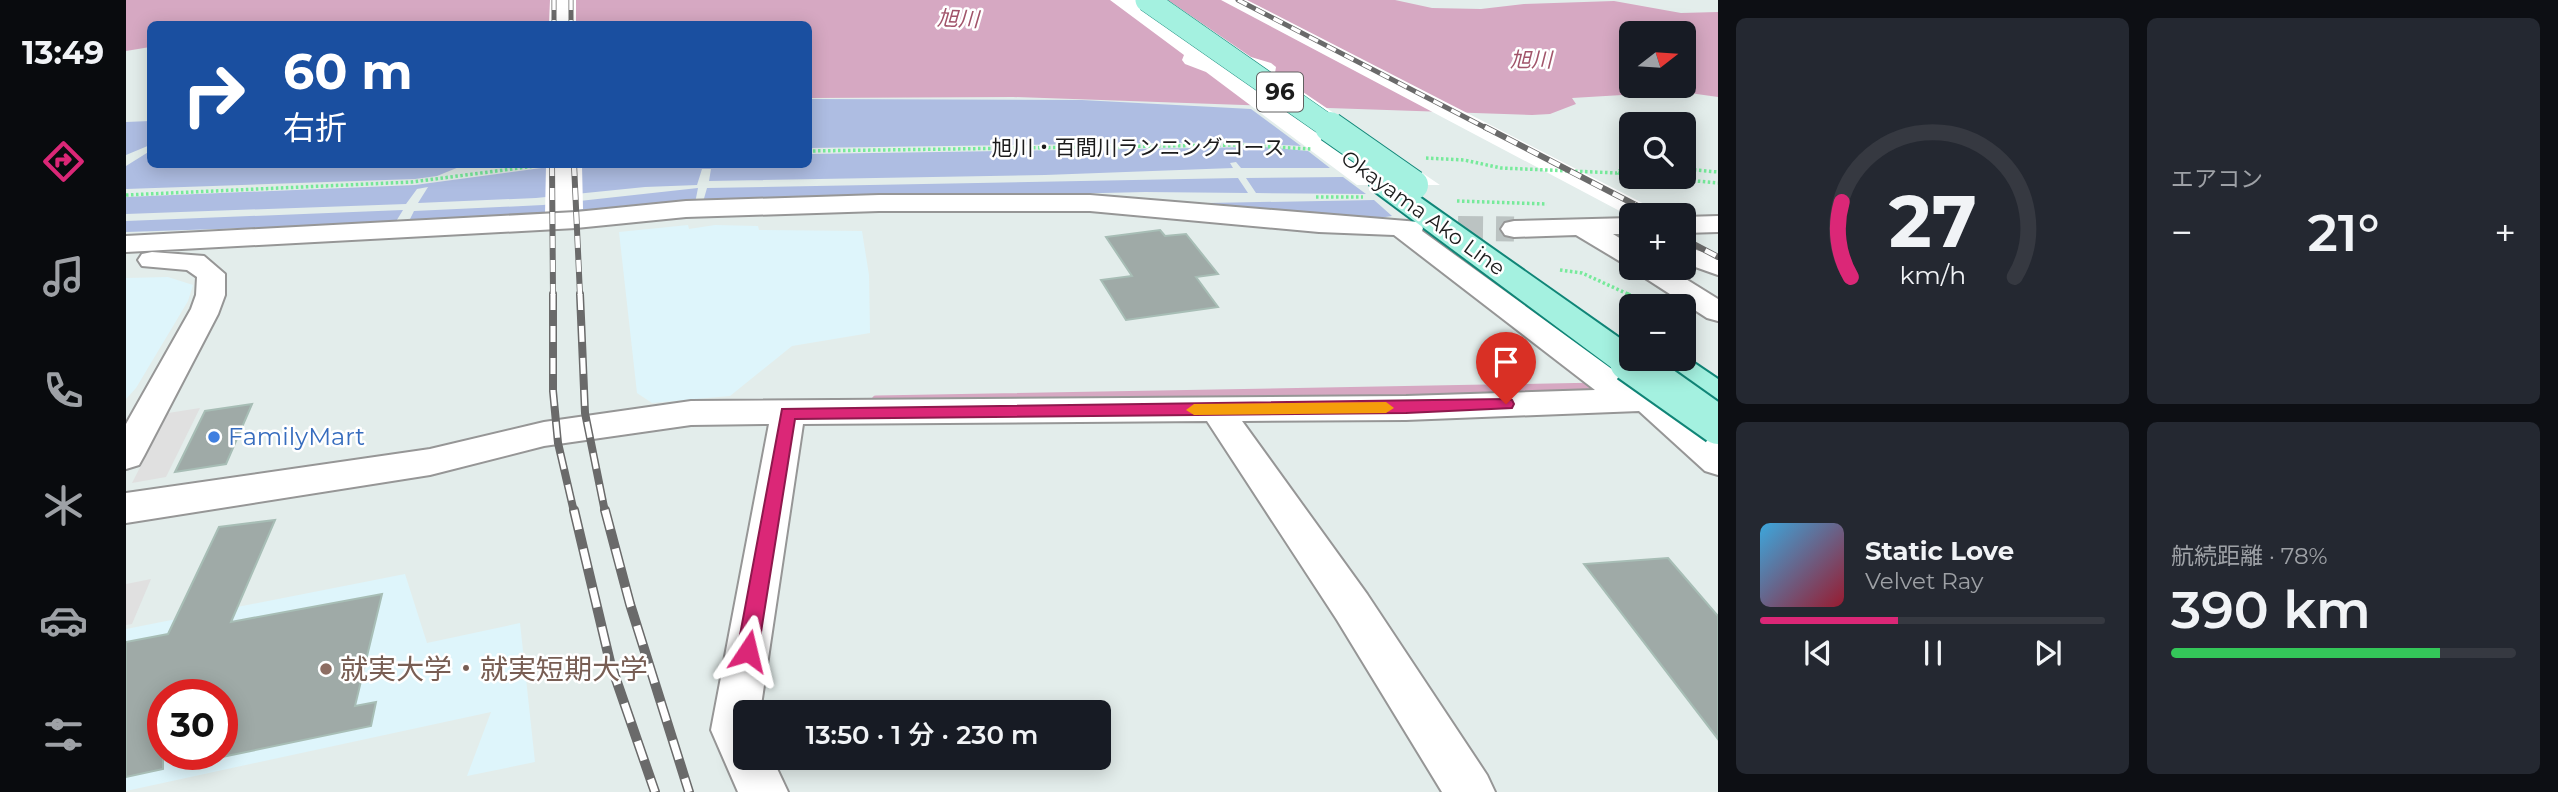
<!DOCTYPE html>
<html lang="ja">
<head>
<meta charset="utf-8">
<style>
	:root { --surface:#171b24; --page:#242831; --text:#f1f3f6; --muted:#9ea1a6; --line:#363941; --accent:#db2777 }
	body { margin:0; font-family:Montserrat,"Noto Sans JP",sans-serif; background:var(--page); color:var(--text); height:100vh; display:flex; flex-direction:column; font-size:26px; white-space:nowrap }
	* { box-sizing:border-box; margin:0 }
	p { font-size:23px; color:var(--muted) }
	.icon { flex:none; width:38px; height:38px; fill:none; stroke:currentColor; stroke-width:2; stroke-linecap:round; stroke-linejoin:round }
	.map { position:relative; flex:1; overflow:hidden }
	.drawer { display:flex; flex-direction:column; gap:18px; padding:18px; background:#0d0f14; width:840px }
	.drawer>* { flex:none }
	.banner { position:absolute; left:21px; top:21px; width:665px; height:147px; border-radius:10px; box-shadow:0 4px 18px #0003; background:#1a4fa0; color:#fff; overflow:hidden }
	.needle { width:46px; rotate:73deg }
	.buttons { position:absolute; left:1493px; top:21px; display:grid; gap:14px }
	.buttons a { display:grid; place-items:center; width:77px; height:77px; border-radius:10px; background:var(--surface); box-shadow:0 4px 18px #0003; font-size:35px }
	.speed { position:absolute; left:21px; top:679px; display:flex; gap:14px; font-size:35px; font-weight:700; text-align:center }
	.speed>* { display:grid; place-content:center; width:91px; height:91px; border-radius:50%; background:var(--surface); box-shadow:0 4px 18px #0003; line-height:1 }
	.speed .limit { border:10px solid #d22; background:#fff; color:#111 }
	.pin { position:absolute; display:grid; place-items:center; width:60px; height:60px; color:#fff; margin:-72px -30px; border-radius:50% 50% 50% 0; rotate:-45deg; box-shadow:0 0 7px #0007 }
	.pin .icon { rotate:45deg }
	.me { position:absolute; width:77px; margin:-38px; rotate:10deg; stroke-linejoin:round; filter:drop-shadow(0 0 5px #0008) }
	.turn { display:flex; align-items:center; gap:24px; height:147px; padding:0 21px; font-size:32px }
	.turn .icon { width:91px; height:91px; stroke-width:2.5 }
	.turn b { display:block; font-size:49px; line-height:60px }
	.big { font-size:52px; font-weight:600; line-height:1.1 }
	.drawer .tile { flex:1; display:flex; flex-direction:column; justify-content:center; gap:10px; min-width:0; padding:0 24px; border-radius:10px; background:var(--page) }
	.drawer .dial { align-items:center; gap:0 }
	.dial svg { height:182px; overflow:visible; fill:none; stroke:var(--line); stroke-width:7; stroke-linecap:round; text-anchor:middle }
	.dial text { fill:var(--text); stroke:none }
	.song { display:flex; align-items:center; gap:21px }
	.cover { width:84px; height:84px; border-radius:10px; background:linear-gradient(135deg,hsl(200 70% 55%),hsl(350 70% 35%)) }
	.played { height:7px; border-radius:4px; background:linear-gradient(90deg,var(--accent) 40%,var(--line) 40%) }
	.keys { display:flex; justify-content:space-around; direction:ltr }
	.heat { display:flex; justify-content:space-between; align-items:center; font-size:38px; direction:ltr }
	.charge { height:10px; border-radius:5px; background:linear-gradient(90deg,#34c759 78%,var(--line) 0) }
	.drawer .tiles { flex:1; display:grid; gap:18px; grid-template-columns:repeat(2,1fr) }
	.trip { position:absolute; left:607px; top:700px; width:378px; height:70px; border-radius:10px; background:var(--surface); box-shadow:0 4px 18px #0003; font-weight:600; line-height:70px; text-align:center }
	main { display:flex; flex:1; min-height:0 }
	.tab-bar { display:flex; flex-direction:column; width:126px; justify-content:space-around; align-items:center; background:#090b0e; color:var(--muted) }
	.tab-bar .icon { width:49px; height:49px }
	.tab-bar .selected { color:var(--accent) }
	.tab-bar b { font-size:32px; color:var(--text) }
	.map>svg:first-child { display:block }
	.education { fill:#def5fb; fill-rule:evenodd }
	.grass { fill:#aebde2 }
	.parking { fill:#e0e0e0 }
	.water { fill:#d6a8c2; fill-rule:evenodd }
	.pier { fill:#fff }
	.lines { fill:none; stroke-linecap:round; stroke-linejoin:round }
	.stream { stroke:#d6a8c2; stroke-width:9 }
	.building { fill:#9faaa7; stroke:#a7bdb5; stroke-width:2 }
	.minor-tunnel { stroke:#bbc3c2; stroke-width:25; stroke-dasharray:25 13; stroke-linecap:butt }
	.minor-casing { stroke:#969696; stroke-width:4 }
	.major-casing { stroke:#108577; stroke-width:4 }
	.path-far1 { stroke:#77ea9b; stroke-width:3.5; stroke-dasharray:2.5 2.5; stroke-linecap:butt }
	.path { stroke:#77ea9b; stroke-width:4.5; stroke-dasharray:3.5 3.5; stroke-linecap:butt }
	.minor { fill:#fff; fill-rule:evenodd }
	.major { fill:#a4f1e0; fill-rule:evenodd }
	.rail-far3-casing { stroke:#6a6a6a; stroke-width:5 }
	.rail-far2-casing { stroke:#6a6a6a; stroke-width:6 }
	.rail-far1-casing { stroke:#6a6a6a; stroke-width:8 }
	.rail-casing { stroke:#6a6a6a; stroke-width:10 }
	.rail-far3 { stroke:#fff; stroke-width:3.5; stroke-dasharray:10; stroke-linecap:butt }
	.rail-far2 { stroke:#fff; stroke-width:4.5; stroke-dasharray:12; stroke-linecap:butt }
	.rail-far1 { stroke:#fff; stroke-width:5; stroke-dasharray:16; stroke-linecap:butt }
	.rail { stroke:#fff; stroke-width:7; stroke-dasharray:20; stroke-linecap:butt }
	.major-bridge-far2-casing { stroke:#108577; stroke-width:24; stroke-linecap:butt }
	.major-bridge-far1-casing { stroke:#108577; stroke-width:32; stroke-linecap:butt }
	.major-bridge-casing { stroke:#108577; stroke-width:42; stroke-linecap:butt }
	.major-bridge-far2 { stroke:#a4f1e0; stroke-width:23 }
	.major-bridge-far1 { stroke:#a4f1e0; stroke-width:30 }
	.major-bridge { stroke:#a4f1e0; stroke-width:38 }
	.route { fill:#db2777; stroke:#8e194d; stroke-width:2 }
	.slow { fill:#f59e0b }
	.shop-dot { fill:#3f7fe0; stroke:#fff; stroke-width:2.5 }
	.education-dot { fill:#8d6e63; stroke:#fff; stroke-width:2.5 }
	.labels { text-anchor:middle; stroke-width:5; stroke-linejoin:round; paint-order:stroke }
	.far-water-label { font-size:21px; font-style:italic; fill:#a1546a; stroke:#fff }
	.far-street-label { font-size:21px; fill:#1c1c1c; stroke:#fff }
	.shield { fill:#fff; stroke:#606060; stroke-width:2 }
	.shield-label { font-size:23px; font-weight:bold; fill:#1c1c1c }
	.shop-label { font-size:24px; fill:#366cbe; stroke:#fff; text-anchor:start }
	.near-education-label { font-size:28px; fill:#785e54; stroke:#fff; text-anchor:start }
</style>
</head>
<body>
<main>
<nav class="tab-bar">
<b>13:49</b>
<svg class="icon selected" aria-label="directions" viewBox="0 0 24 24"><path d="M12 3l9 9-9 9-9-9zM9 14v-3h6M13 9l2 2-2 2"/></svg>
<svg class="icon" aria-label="music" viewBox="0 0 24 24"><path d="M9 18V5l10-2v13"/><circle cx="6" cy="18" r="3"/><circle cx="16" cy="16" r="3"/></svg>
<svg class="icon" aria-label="phone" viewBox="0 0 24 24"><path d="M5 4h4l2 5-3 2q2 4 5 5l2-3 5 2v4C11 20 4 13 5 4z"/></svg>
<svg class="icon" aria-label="climate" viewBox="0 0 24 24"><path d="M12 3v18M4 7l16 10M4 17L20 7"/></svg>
<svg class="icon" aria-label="car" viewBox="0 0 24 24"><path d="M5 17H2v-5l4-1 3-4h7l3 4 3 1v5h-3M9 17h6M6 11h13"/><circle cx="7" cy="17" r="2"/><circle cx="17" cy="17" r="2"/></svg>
<svg class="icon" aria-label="filters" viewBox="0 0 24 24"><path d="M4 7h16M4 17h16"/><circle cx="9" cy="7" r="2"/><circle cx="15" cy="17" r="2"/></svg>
</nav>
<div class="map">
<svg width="1592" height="792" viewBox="0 0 1592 792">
	<rect width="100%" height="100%" fill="#e3edeb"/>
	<!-- education -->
	<path class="education" d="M 562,225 L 563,229 L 589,225 L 632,226 L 633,230 L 736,231 L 743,275 L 744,333 L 666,346 L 604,396 L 526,403 L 511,393 L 493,232 Z
		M 42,277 L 67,285 L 62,301 L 10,388 L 0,399 L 0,278 Z
		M 279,574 L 301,643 L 394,623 L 409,762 L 341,776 L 365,712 L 0,791 L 0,629 ZM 37,695 L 96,695 L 96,754 L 37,754 Z"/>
	<!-- grass -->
	<path class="grass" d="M 683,99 L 956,100 L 1125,109 L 1175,146 L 1107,142 L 683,148 Z
		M 24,121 L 24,145 L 0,155 L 0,122 Z
		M 1137,147 L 1182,151 L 1204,168 L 1115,168 L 1110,162 L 1104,163 L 1107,168 L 919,175 L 583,181 L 585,169 L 576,169 L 571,185 L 519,187 L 410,198 L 292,203 L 302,187 L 291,189 L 280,204 L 0,214 L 0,197 L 289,185 L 445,164 L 682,164 L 683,154 Z
		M 24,151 L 24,164 L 338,165 L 311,176 L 289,179 L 0,189 L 0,166 Z
		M 1217,177 L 1240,194 L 1130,193 L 1120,178 Z
		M 1112,178 L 1122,193 L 1019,192 L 577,202 L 581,188 Z
		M 572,188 L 569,203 L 494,206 L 462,214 L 282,223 L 288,211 L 417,205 Z
		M 1248,200 L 1266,216 L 1233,221 L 1030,204 Z
		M 277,210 L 269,223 L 0,232 L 0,221 Z"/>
	<!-- parking -->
	<path class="parking" d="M 74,408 L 40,477 L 6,483 L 42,413 Z
		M 25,579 L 6,624 L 0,625 L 0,584 Z"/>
	<!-- water -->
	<path class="water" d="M 0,0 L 1269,0 L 1306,8 L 1355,9 L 1398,4 L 1488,1 L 1555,13 L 1592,12 L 1592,97 L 1521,87 L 1530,93 L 1446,98 L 1450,104 L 1424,114 L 1406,115 L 887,97 L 683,98 L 682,24 L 24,24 L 24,47 L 0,51 ZM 1505,33 L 1558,33 L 1558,86 L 1505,86 Z"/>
	<!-- pier -->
	<path class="pier" d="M 424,0 L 450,0 L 450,24 L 423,24 Z
		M 984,0 L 1042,0 L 1125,57 L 1145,63 L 1150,67 L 1149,73 L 1314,185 L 1231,185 L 1080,72 L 1059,64 L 1056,60 L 1058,55 Z
		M 1095,0 L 1121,0 L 1540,215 L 1505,217 Z
		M 420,165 L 456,165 L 457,209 L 419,215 Z"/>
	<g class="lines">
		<!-- stream -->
		<path class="stream" d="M 750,400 L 1475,387"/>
	</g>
	<!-- building -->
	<path class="building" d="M 1034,230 L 1039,236 L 1060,234 L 1092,274 L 1070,277 L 1092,307 L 1000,320 L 975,280 L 1006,276 L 980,237 Z
		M 126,404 L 100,464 L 49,472 L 79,411 Z
		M 149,520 L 105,622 L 256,594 L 229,706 L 250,702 L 245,726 L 96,757 L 96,695 L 37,695 L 37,769 L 0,777 L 0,642 L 42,634 L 93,527 Z
		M 1542,558 L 1592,616 L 1592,739 L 1458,564 Z"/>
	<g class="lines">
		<!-- minor-tunnel -->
		<path class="minor-tunnel" d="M 1294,228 L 1388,229"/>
		<!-- minor casing -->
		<g class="minor-casing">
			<path id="minor" d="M 753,195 L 964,195 L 1293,222 L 1297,228 L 1296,231 L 1512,388 L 1592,386 L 1592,408 L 1554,410 L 1592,442 L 1592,475 L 1579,471 L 1513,411 L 1280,420 L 1116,421 L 1241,594 L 1361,775 L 1369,792 L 1316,792 L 1211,620 L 1081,421 L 677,424 L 634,712 L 620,712 L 620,758 L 646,758 L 662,792 L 612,792 L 585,730 L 643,424 L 565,425 L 418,446 L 304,475 L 0,523 L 0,493 L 304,449 L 418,422 L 565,401 L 1280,396 L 1469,390 L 1268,235 L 1193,232 L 964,211 L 753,211 L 560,217 L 450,228 L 0,252 L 0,236 L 450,212 L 560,201 Z
				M 1592,216 L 1592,232 L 1558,233 L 1558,217 Z
				M 1505,218 L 1505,234 L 1487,234 L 1505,245 L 1505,264 L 1495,262 L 1450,235 L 1388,237 L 1379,235 L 1375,229 L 1379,223 L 1388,221 Z
				M 1558,246 L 1592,257 L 1592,275 L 1558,263 Z
				M 26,252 L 78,256 L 99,274 L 99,295 L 92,314 L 18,456 L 13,465 L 0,469 L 0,424 L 65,309 L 70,295 L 71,277 L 61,270 L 16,266 L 12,260 L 16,254 Z
				M 1509,268 L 1542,268 L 1592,299 L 1592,321 L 1581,318 L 1513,274 Z"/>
		</g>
		<!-- major casing -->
		<g class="major-casing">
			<path id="major" d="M 1258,176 L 1268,179 L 1505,346 L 1505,359 L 1558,359 L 1558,356 L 1592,379 L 1592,410 L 1578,406 L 1521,363 L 1516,371 L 1503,374 L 1490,371 L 1248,191 L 1244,185 L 1248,179 Z"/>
		</g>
		<!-- path-far1 -->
		<path class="path-far1" d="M 682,151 L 1109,145 L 1186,149
			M 1300,158 L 1338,160 L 1375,168 L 1491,173 L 1499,166 L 1505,166
			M 1558,169 L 1592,172
			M 1492,173 L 1505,175
			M 1527,177 L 1592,183
			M 0,195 L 286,182 L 424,164
			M 1190,197 L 1237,197
			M 1331,201 L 1421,204
			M 1513,208 L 1550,210
			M 1434,270 L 1456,273 L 1504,295"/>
		<!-- path -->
		<path class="path" d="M 1501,294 L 1527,306"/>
		<!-- minor -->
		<use href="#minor" class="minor"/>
		<!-- major -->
		<use href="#major" class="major"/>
		<!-- rail-far3 casing -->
		<g class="rail-far3-casing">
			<path id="rail-far3" d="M 428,0 L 428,24
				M 445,0 L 445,24
				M 1112,0 L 1362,129"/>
		</g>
		<!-- rail-far2 casing -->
		<g class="rail-far2-casing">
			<path id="rail-far2" d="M 1359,127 L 1529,215
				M 426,164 L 427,295
				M 448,164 L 454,295
				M 1558,239 L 1592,257"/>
		</g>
		<!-- rail-far1 casing -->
		<g class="rail-far1-casing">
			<path id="rail-far1" d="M 427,294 L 427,391 L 432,443 L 448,512
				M 454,294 L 459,413 L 479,512"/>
		</g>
		<!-- rail casing -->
		<g class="rail-casing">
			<path id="rail" d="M 448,510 L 484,662 L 529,792
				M 479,510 L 504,604 L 563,792"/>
		</g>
		<!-- rail-far3 -->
		<use href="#rail-far3" class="rail-far3"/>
		<!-- rail-far2 -->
		<use href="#rail-far2" class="rail-far2"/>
		<!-- rail-far1 -->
		<use href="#rail-far1" class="rail-far1"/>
		<!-- rail -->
		<use href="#rail" class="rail"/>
		<!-- major-bridge-far2 casing -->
		<g class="major-bridge-far2-casing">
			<path id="major-bridge-far2" d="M 1021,0 L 1206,129"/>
		</g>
		<!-- major-bridge-far1 casing -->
		<g class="major-bridge-far1-casing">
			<path id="major-bridge-far1" d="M 1204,127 L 1287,185"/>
		</g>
		<!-- major-bridge casing -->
		<g class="major-bridge-casing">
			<path id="major-bridge" d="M 1503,362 L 1592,425"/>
		</g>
		<!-- major-bridge-far2 -->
		<use href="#major-bridge-far2" class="major-bridge-far2"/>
		<!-- major-bridge-far1 -->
		<use href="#major-bridge-far1" class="major-bridge-far1"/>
		<!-- major-bridge -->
		<use href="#major-bridge" class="major-bridge"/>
	</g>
	<!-- route -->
	<path class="route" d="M 1380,399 L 1386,400 L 1388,404 L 1386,408 L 1280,413 L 669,419 L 632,651 L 629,657 L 622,660 L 614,657 L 611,651 L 656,409 Z"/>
	<!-- slow -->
	<path class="slow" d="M 1260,402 L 1268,408 L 1260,413 L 1068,415 L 1060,410 L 1068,404 Z"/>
	<!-- markers -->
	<circle class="shop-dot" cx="88" cy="437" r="7"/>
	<circle class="education-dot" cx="200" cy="669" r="7"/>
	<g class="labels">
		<!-- far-water labels -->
		<g class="far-water-label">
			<text transform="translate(832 19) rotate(2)" y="7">旭川</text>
			<text x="1405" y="67">旭川</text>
		</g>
		<!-- far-street labels -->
		<g class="far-street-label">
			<text x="1012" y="155">旭川・百間川ランニングコース</text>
			<text transform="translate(1297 213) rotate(36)" y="7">Okayama Ako Line</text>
		</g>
		<!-- shield labels -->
		<rect class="shield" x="1131" y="72.5" width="46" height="39" rx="5"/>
		<g class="shield-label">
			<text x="1154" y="100">96</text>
		</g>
		<!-- shop labels -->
		<g class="shop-label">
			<text x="102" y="445">FamilyMart</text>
		</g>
		<!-- near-education labels -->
		<g class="near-education-label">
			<text x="214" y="679">就実大学・就実短期大学</text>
		</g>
	</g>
</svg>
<div class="buttons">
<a><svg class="needle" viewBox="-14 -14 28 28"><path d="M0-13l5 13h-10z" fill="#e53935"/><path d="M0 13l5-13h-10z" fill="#9ea1a6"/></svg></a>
<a><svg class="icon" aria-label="search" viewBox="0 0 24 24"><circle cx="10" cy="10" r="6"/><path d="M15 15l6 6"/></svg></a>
<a>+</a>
<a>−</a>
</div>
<div class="speed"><div class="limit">30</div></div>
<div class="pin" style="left:1380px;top:404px;background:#d93025"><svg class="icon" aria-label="arrive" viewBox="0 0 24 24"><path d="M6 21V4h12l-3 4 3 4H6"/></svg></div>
<svg class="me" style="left:622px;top:651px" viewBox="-20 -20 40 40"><path d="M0-17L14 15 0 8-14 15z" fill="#db2777" stroke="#fff" stroke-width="4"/></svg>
<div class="trip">13:50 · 1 分 · 230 m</div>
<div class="banner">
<div class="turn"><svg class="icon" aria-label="right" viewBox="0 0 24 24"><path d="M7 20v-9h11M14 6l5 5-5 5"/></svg><div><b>60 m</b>右折</div></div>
</div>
</div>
<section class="drawer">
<div class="tiles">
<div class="tile dial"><svg viewBox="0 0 100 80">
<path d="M14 69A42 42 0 1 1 86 69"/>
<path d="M14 69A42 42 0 0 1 10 36" stroke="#db2777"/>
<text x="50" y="56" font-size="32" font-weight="700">27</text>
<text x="50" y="72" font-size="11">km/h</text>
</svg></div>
<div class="tile"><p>エアコン</p>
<div class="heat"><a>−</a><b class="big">21°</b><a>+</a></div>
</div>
<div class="tile">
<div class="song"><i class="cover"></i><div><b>Static Love</b><p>Velvet Ray</p></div></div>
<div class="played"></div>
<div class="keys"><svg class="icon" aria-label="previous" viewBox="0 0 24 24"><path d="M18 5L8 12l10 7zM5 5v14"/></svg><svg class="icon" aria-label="pause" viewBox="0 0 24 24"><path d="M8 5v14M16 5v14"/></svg><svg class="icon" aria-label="next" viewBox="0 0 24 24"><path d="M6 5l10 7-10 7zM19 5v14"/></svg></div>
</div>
<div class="tile"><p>航続距離 · 78%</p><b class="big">390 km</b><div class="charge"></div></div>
</div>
</section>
</main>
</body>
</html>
